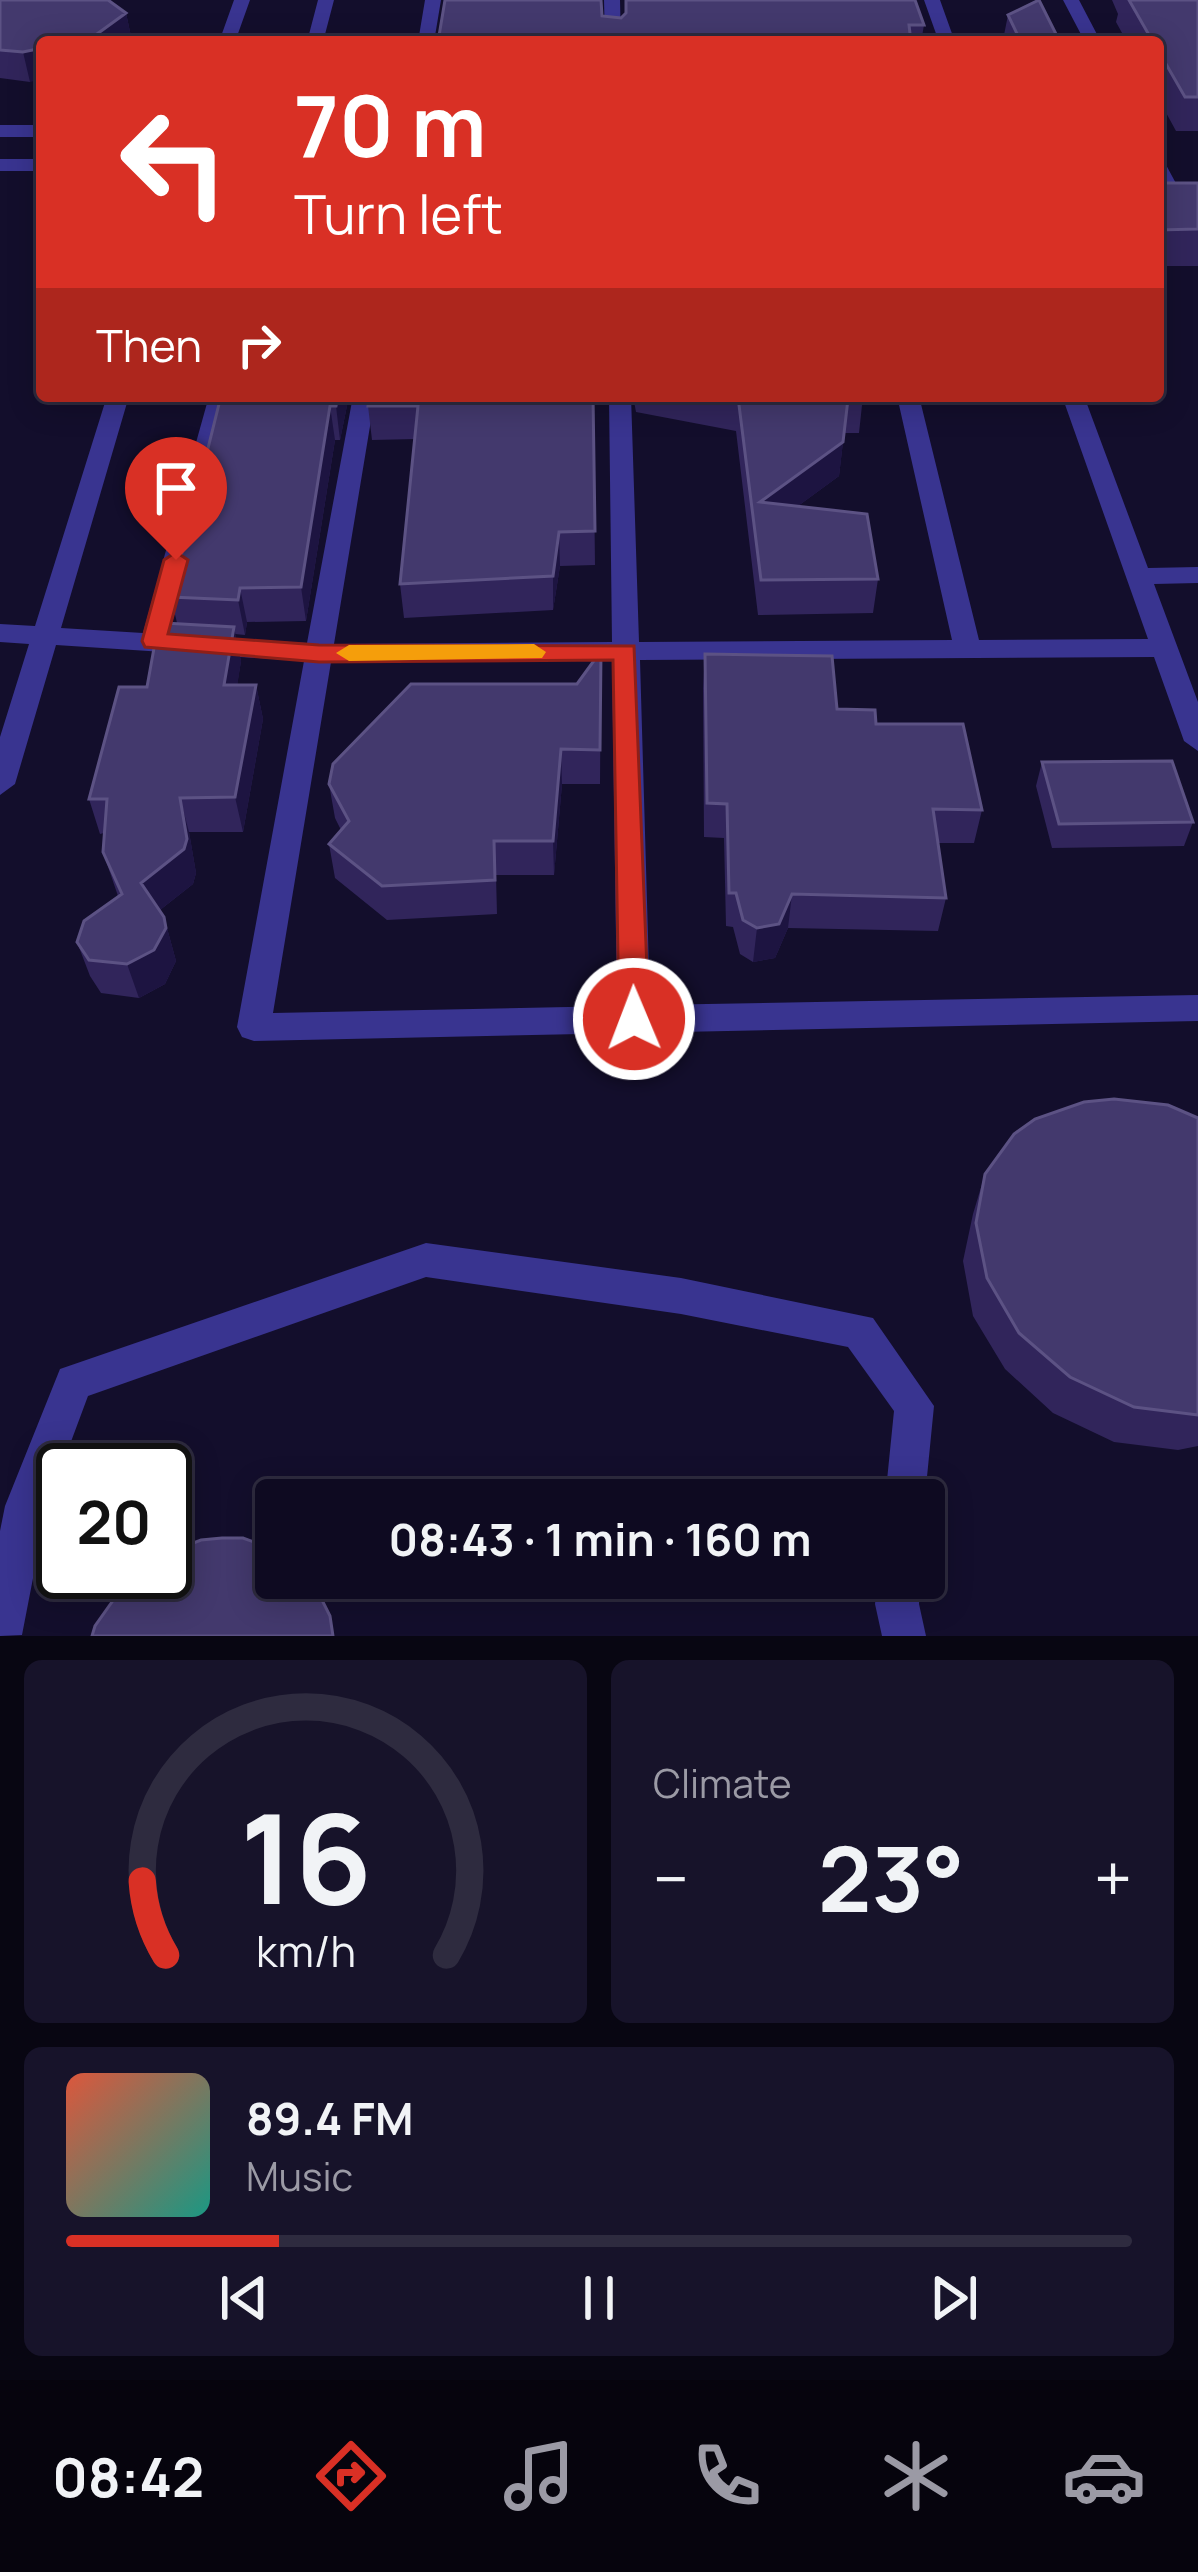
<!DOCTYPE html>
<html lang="en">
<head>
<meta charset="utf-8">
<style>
	:root { --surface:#0e0a21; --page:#17132a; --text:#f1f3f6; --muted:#9b9aa5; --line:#2e2b3f; --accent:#d93025 }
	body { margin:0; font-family:Manrope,sans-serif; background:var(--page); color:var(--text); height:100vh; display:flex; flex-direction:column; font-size:45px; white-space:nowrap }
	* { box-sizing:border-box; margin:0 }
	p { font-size:39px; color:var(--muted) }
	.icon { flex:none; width:66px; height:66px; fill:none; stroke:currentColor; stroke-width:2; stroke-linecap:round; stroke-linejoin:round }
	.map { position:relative; height:1636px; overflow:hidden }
	.side { display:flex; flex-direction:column; gap:24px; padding:24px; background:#080612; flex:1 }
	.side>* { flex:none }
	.hud { position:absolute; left:36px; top:36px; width:1128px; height:366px; border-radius:12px; box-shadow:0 6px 30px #0003,0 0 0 3px var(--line); background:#d93025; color:#fff; overflow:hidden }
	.speed { position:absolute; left:36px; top:1443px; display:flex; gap:24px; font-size:60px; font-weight:700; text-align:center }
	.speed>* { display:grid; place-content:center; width:156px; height:156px; border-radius:50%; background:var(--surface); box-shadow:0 6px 30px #0003,0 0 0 3px var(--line); line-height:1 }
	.speed .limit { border:6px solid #111; border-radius:18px; background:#fff; color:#111 }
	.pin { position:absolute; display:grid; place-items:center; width:102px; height:102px; color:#fff; margin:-123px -51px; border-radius:50% 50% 50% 0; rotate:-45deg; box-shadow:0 0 12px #0007 }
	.pin .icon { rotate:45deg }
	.me { position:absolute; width:132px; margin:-66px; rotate:359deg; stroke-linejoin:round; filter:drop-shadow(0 0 9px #0008) }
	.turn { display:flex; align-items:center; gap:42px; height:252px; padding:0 60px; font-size:54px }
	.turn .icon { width:156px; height:156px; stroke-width:2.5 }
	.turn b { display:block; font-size:84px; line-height:102px }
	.then { display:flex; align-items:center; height:114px; padding:0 60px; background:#0003; gap:24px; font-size:45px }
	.big { font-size:90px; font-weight:700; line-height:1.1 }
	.side .widget { flex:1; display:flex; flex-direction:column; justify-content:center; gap:18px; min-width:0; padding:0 42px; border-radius:18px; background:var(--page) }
	.side .dial { align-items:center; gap:0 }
	.dial svg { height:312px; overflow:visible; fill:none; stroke:var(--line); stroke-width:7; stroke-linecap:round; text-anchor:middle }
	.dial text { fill:var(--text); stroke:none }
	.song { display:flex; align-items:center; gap:36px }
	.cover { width:144px; height:144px; border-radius:18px; background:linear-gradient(135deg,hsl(10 70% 55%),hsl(170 70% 35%)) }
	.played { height:12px; border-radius:6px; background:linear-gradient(90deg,var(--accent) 20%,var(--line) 20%) }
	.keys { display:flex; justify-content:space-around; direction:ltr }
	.heat { display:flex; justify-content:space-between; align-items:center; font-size:66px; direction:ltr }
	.side .tiles { flex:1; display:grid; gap:24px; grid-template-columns:1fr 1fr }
	.widget:last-child { grid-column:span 2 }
	.trip { position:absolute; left:255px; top:1479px; width:690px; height:120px; border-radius:12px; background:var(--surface); box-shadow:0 6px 30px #0003,0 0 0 3px var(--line); font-weight:700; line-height:120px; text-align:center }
	.menu { display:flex; height:192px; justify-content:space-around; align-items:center; background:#06040d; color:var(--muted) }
	.menu .icon { width:84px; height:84px }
	.menu .on { color:var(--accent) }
	.menu b { font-size:54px; color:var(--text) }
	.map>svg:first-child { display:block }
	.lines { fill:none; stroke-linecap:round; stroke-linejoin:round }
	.minor { fill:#393490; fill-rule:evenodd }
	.wall { fill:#31255b }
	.shaded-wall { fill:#1d1441 }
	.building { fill:#43396d; stroke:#5c5284; stroke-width:3 }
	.route { fill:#d93025; stroke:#8d1f18; stroke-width:3 }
	.slow { fill:#f59e0b }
</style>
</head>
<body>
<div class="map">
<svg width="1198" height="1636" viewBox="0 0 1198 1636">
	<rect width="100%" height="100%" fill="#130e2c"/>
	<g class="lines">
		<!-- minor -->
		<path class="minor" d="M 234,0 L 250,0 L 235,42 L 219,42 Z
			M 318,0 L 334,0 L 323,42 L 307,42 Z
			M 425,0 L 441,0 L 434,42 L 418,42 Z
			M 604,0 L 620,0 L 621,42 L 605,42 Z
			M 924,0 L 940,0 L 955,42 L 939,42 Z
			M 1063,0 L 1079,0 L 1101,42 L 1085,42 Z
			M 0,125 L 42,125 L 42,137 L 0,137 Z
			M 0,159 L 42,159 L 42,171 L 0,171 Z
			M 1158,161 L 1165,163 L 1179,189 L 1176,193 L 1159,189 Z
			M 107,396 L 129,396 L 61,628 L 143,633 L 209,396 L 231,396 L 169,635 L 307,643 L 353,396 L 375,396 L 334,644 L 612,642 L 609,396 L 631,396 L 639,642 L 952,640 L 897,396 L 919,396 L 979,640 L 1148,639 L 1062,396 L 1084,396 L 1148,568 L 1198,567 L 1198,583 L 1154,584 L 1198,702 L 1198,751 L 1184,741 L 1154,657 L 640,660 L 650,1005 L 1198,995 L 1198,1021 L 254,1041 L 242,1037 L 237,1027 L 304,661 L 56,645 L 15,784 L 0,795 L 0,737 L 29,644 L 0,642 L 0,624 L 35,626 ZM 612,660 L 617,1006 L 273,1013 L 331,662 Z
			M 426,1243 L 681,1278 L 873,1318 L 934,1406 L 924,1507 L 924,1500 L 885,1500 L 894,1411 L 848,1347 L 681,1314 L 426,1277 L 88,1396 L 47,1506 L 22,1635 L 0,1636 L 0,1531 L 5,1506 L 60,1369 Z
			M 878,1578 L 920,1578 L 919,1604 L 926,1636 L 882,1636 L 875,1604 Z"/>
	</g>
	<!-- wall -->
	<path class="wall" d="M 0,0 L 126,13 L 132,41 L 42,42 L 30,82 L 0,78 Z
		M 625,0 L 915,0 L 924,25 L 921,42 L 438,42 L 602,16 L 621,18 L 625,14 Z
		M 1112,0 L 1198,0 L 1198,131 L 1176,131 L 1158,98 L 1158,42 L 1127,42 L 1116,22 L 1118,14 Z
		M 1008,15 L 1060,42 L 1008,42 L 1004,35 Z
		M 1158,183 L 1198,183 L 1198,266 L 1158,266 Z
		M 221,396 L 349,396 L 340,440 L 335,440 L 306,621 L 247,622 L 245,635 L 235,634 L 241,661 L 237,685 L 256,685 L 263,719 L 243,832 L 189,832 L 196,873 L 193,884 L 160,910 L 164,917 L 176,961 L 165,984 L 139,998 L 101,993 L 90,976 L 77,942 L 118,896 L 103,852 L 104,833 L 100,834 L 89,799 L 177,623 L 171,597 Z
		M 593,396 L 595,565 L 560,566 L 553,610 L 404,618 L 400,584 L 415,439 L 372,440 L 368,406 Z
		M 633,396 L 863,396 L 859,433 L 844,433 L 839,476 L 798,506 L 878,579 L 873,613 L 758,615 L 736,431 L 636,412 Z
		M 601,651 L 600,784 L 562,784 L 554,875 L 496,875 L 497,914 L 387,920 L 335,878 L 329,844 L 341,830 L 335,818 L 329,784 L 577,684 Z
		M 705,654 L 837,709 L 982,810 L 974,843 L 938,843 L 946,898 L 938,931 L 788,928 L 775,958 L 753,962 L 740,954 L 733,927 L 726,926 L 724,838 L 704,837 L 703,688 Z
		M 1042,762 L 1193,822 L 1184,846 L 1052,848 L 1036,786 Z
		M 1198,1118 L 1198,1446 L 1178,1450 L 1114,1442 L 1053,1413 L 1005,1369 L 973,1316 L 963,1261 L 973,1214 L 985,1174 Z"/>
	<!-- shaded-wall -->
	<path class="shaded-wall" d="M 126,13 L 132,41 L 76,42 Z
		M 42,48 L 42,79 L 30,82 L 23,52 Z
		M 338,396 L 349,396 L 340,440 L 336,406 Z
		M 330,406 L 335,440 L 306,621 L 301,587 Z
		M 843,442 L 839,476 L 757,536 L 760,502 Z
		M 559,532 L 560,566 L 553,610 L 553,576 Z
		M 240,588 L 247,622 L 245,635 L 238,600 Z
		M 234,627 L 241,661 L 232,720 L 224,685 Z
		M 256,685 L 263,719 L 243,832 L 235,797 Z
		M 561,749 L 562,784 L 554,875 L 553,841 Z
		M 180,798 L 189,832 L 196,873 L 193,884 L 151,917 L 141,883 Z
		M 792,894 L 788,928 L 775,958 L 753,962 L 757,928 Z
		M 164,917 L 176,961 L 165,984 L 139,998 L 127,964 Z"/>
	<!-- building -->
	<path class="building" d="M 0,0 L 108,0 L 126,13 L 90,39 L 76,42 L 42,42 L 42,48 L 23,52 L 0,50 Z
		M 445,0 L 601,0 L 602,16 L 621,18 L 626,13 L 626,0 L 915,0 L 924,25 L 909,25 L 911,42 L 438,42 Z
		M 1039,0 L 1060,42 L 1021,42 L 1008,15 Z
		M 1129,0 L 1198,0 L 1198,97 L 1185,97 L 1158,50 L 1158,42 L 1153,42 Z
		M 1158,183 L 1198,183 L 1198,229 L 1158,230 Z
		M 221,396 L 338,396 L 336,406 L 330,406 L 301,587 L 240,588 L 238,600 L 171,597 Z
		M 370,396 L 593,396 L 595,531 L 559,532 L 553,576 L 400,584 L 418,406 L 368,406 Z
		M 732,396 L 863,396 L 863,399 L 848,399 L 843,442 L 760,502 L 867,514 L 878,579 L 761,580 L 738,397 Z
		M 164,623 L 234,627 L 224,685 L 256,685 L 235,797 L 180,798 L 187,839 L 184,849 L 141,883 L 164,917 L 166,928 L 154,950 L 127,964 L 89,960 L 77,942 L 84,921 L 122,894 L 103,852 L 107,799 L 89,799 L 119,687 L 147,687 L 158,626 Z
		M 601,651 L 600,750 L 561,749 L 553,841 L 494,841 L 495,880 L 382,886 L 329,844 L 349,821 L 329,784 L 333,764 L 411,684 L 577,684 Z
		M 705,654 L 832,656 L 837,709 L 875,710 L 876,724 L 963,724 L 982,810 L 933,809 L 946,898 L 792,894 L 779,924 L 757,928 L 743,920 L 736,893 L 729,893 L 727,804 L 707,803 Z
		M 1172,761 L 1193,822 L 1059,824 L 1042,762 Z
		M 1114,1099 L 1168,1105 L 1198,1118 L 1198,1415 L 1134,1407 L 1070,1377 L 1019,1333 L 987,1278 L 976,1223 L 985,1174 L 1014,1134 L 1035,1119 L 1084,1102 Z
		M 222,1538 L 243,1538 L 276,1550 L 276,1578 L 311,1578 L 330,1616 L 333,1636 L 92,1636 L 95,1626 L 124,1585 L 140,1572 L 165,1572 L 165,1554 L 201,1540 Z"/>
	<!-- route -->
	<path class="route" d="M 176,552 L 188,560 L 168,634 L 319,645 L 634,646 L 649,1019 L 645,1028 L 634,1032 L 623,1028 L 619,1019 L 613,660 L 319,662 L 145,647 L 142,641 L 164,560 Z"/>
	<!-- slow -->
	<path class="slow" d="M 534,644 L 546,652 L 542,658 L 349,661 L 336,653 L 349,645 Z"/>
</svg>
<div class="speed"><div class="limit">20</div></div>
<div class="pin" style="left:176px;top:560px;background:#d93025"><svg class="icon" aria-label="arrive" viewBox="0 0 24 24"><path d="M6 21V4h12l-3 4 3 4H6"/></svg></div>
<svg class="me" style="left:634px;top:1019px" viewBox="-20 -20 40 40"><circle r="17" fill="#d93025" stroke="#fff" stroke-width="3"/><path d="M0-11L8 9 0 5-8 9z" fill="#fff"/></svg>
<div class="trip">08:43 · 1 min · 160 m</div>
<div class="hud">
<div class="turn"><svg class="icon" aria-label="left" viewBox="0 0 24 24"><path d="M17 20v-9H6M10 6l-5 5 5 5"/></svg><div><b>70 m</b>Turn left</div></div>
<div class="then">Then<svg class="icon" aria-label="right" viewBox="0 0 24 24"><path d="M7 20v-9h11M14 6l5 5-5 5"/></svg></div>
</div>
</div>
<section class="side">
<div class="tiles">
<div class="widget dial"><svg viewBox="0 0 100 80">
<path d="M14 69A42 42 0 1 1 86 69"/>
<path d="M14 69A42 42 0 0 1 8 50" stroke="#d93025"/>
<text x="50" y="56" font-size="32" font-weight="700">16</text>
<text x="50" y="72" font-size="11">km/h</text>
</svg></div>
<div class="widget"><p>Climate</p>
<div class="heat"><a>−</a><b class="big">23°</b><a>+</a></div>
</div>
<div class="widget">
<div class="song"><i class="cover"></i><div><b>89.4 FM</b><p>Music</p></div></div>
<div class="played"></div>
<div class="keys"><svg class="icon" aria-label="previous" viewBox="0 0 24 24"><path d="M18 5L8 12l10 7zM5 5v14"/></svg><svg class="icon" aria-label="pause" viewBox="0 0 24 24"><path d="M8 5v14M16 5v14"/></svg><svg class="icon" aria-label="next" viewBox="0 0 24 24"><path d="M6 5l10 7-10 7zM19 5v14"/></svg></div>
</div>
</div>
</section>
<nav class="menu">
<b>08:42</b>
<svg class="icon on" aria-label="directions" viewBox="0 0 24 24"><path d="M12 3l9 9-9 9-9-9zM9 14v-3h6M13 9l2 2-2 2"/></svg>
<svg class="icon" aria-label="music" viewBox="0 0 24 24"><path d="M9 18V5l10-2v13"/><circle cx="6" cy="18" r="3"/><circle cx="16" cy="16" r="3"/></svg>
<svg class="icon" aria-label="phone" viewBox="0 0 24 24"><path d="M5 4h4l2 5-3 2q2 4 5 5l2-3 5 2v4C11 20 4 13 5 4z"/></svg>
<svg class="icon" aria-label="climate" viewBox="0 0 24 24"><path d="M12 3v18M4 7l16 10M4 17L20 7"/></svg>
<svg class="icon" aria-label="car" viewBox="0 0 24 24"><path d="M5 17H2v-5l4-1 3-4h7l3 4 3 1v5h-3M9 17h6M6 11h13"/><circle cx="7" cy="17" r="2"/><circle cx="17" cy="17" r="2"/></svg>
</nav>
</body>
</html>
